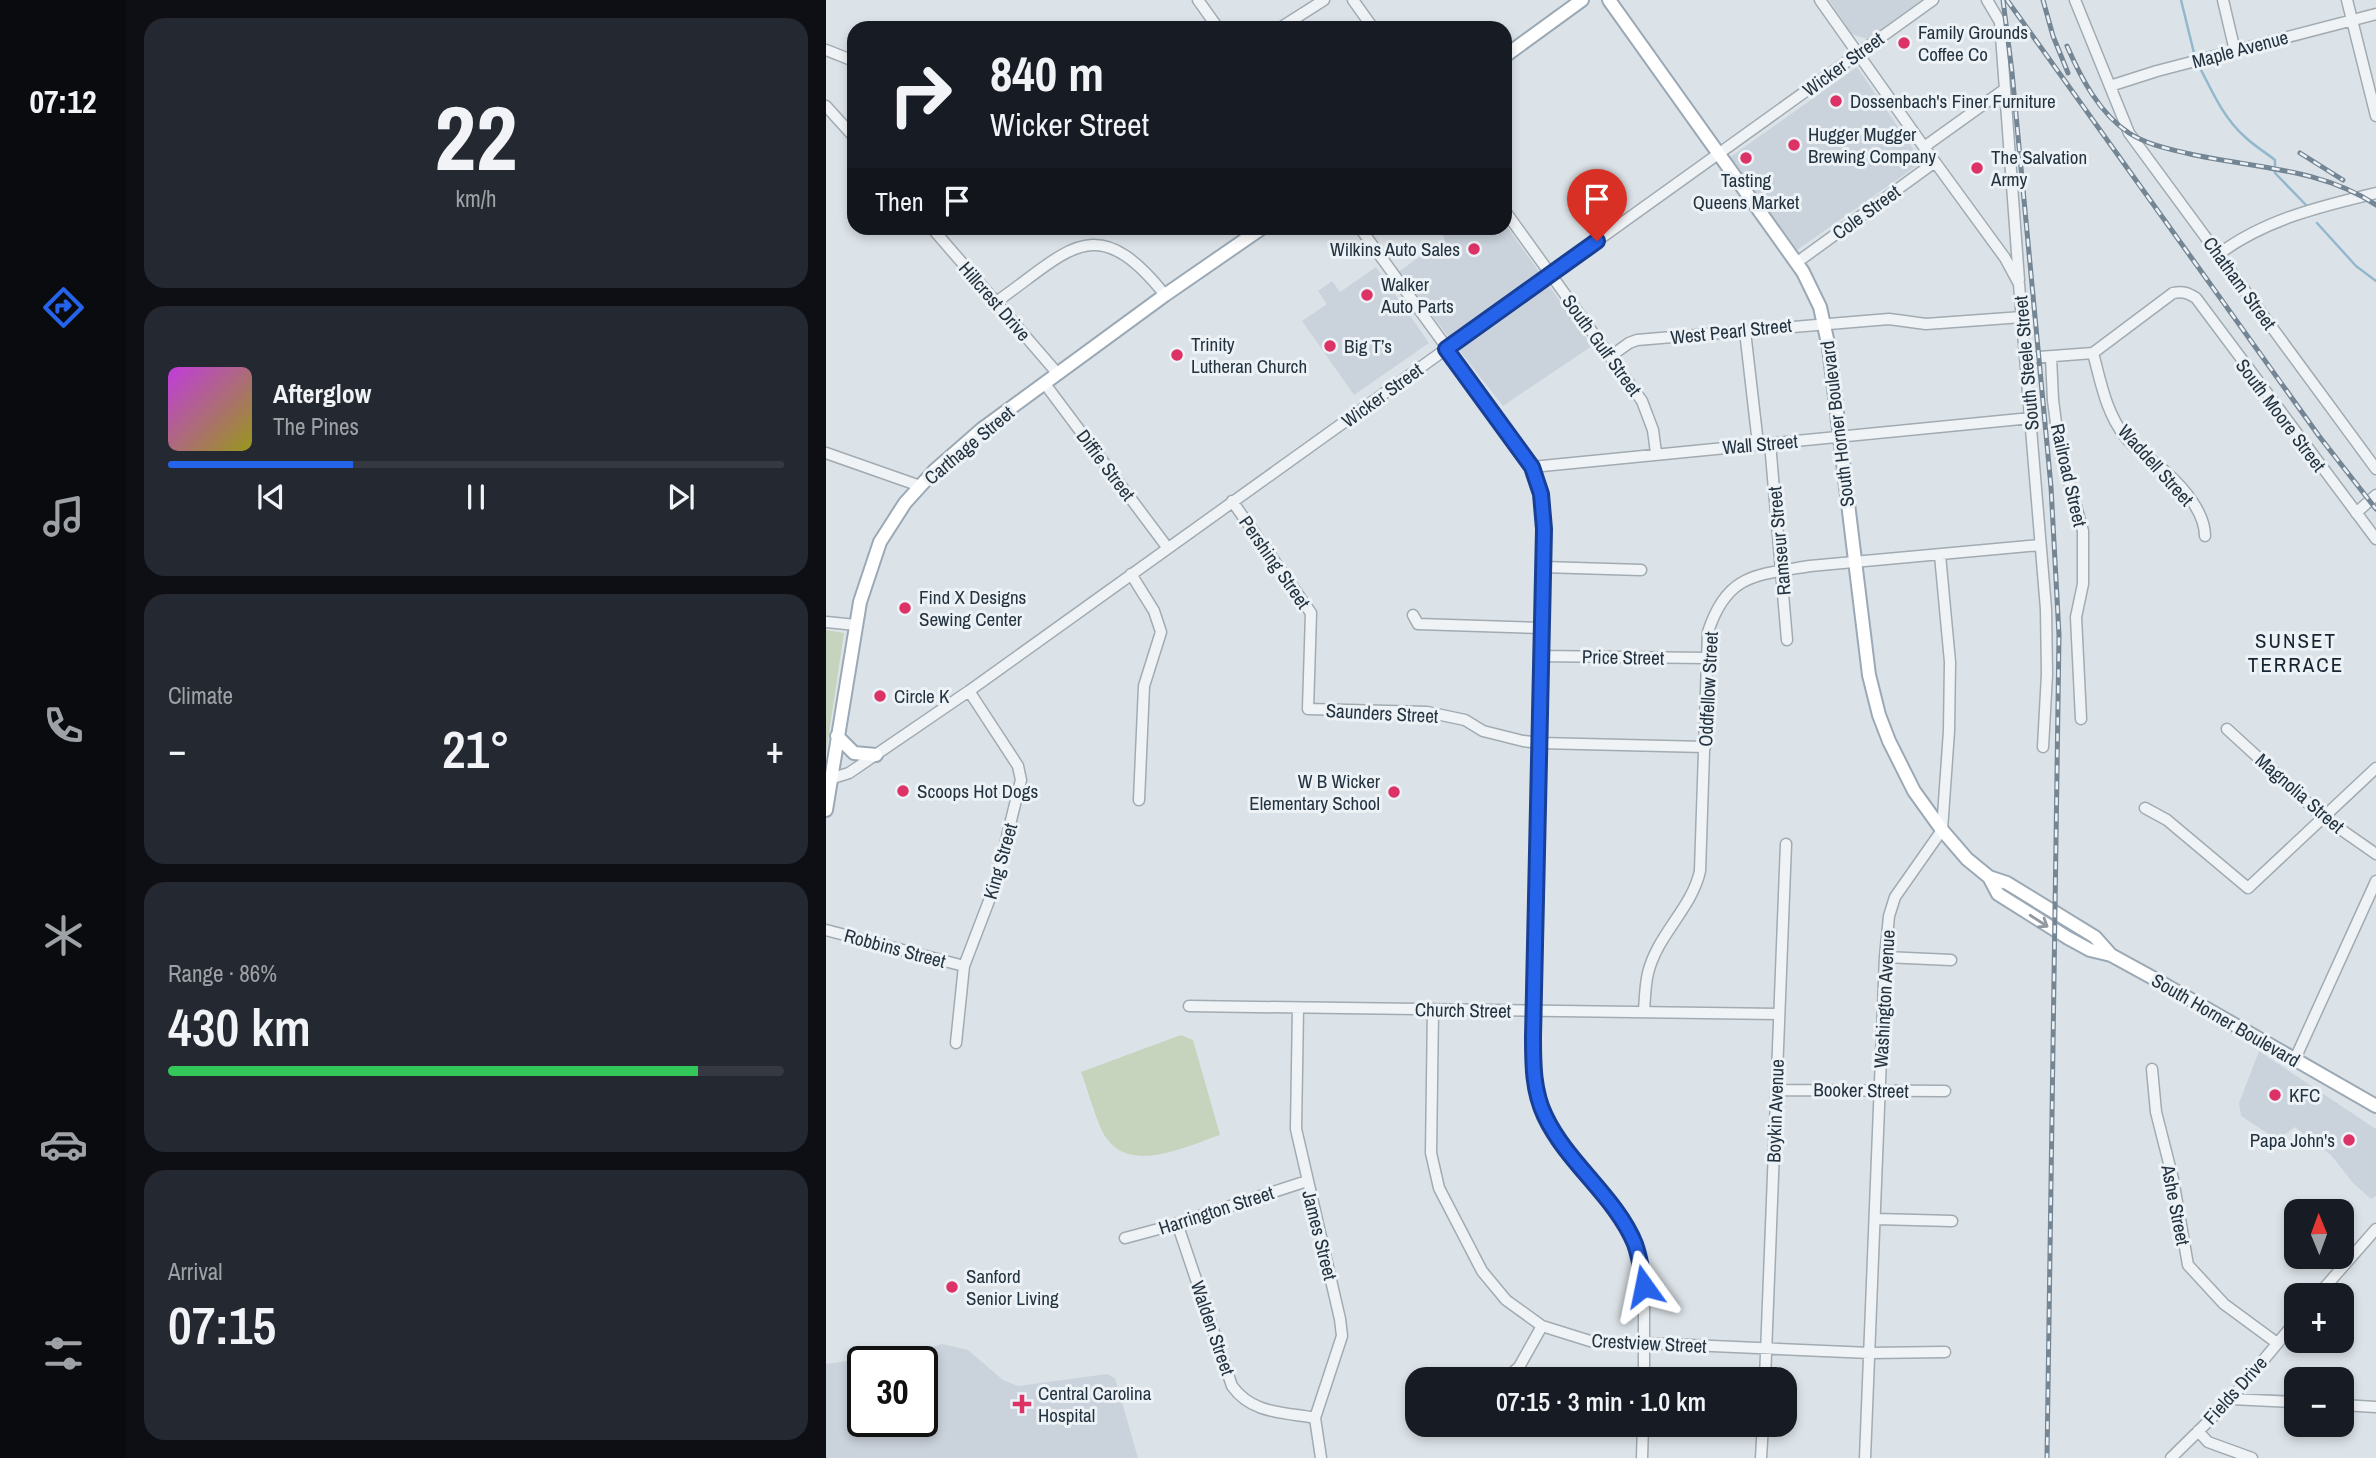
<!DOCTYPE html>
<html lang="en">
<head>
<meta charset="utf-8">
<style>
	:root { --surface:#171b24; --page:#242831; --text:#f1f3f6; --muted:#9ea1a6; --line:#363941; --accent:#2563eb }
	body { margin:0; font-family:"Archivo Narrow",sans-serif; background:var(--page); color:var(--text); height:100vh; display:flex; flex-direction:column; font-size:26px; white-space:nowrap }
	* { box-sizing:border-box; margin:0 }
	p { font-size:23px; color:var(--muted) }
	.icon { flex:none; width:38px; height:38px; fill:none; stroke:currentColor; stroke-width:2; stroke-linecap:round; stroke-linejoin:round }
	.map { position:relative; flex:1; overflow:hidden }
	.side { display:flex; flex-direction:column; gap:18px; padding:18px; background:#0d0f14; width:700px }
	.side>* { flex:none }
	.guide { position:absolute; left:21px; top:21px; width:665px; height:214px; border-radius:21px; box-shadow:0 4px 10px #0003; background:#171b24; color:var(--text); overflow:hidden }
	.needle { width:46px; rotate:359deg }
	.controls { position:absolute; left:1458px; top:1199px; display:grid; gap:14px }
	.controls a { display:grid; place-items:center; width:70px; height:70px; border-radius:14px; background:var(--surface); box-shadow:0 4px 10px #0003; font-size:35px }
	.speed { position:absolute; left:21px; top:1346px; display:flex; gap:14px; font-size:35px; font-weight:700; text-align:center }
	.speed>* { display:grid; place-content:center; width:91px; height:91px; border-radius:50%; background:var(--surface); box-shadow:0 4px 10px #0003; line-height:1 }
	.speed .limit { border:4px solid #111; border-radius:10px; background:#fff; color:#111 }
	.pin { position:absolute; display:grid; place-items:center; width:60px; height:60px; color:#fff; margin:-72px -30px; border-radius:50% 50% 50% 0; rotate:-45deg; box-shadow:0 0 7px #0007 }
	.pin .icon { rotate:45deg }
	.me { position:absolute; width:77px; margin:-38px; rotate:348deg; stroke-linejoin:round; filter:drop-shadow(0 0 5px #0008) }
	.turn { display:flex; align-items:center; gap:24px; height:147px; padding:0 28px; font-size:32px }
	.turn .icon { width:91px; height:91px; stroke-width:2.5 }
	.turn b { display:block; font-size:49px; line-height:60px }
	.then { display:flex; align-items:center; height:66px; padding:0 28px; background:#0003; gap:14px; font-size:26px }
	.big { font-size:52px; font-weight:600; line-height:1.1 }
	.side .widget { flex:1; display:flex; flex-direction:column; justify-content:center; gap:10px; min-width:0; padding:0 24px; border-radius:21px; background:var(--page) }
	.side .dial { align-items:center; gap:0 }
	.dial b { font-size:91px; line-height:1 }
	.song { display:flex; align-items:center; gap:21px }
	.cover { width:84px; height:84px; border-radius:10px; background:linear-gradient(135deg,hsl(290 70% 55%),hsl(60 70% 35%)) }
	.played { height:7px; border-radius:4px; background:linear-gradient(90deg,var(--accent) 30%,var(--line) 30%) }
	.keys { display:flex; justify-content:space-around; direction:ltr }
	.heat { display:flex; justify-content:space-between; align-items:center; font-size:38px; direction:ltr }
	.charge { height:10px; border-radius:5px; background:linear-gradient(90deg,#34c759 86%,var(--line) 0) }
	.trip { position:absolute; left:579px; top:1367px; width:392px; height:70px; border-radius:21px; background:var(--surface); box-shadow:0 4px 10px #0003; font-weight:600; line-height:70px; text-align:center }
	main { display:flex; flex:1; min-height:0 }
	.tab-bar { display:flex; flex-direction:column; width:126px; justify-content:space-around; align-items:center; background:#090b0e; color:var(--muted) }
	.tab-bar .icon { width:49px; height:49px }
	.tab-bar .active { color:var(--accent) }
	.tab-bar b { font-size:32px; color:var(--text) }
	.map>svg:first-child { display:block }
	.built { fill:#cad2db; fill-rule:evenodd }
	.green { fill:#c6d3bd }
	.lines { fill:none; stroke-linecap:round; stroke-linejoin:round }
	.stream { stroke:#93b8cd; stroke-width:2.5 }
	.minor-casing { stroke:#a1abb2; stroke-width:13 }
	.major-casing { stroke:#9aa9b5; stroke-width:16 }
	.minor { stroke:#f0f3f6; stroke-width:10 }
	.major { stroke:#fff; stroke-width:12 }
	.rail-casing { stroke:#748594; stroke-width:5 }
	.rail { stroke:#ecf2f6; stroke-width:2.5; stroke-dasharray:8; stroke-linecap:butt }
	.oneway { stroke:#9299a0 }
	.route-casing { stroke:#184099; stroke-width:18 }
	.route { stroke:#2563eb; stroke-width:12 }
	.poi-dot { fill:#dd3266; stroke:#ecf2f6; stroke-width:2.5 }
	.labels { text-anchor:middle; stroke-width:6; stroke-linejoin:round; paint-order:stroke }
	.poi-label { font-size:19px; fill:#243340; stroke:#ecf2f6; text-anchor:start }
	.street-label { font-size:19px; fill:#243340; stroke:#ecf2f6 }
	.neighbourhood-label { font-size:21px; letter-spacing:2px; fill:#172431; stroke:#ecf2f6 }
</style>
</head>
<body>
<main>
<nav class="tab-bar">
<b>07:12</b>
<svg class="icon active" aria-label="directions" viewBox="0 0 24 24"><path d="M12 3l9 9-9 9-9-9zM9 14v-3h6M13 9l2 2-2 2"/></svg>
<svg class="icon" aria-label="music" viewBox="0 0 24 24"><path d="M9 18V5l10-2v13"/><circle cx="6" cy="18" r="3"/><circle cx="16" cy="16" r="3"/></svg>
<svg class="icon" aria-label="phone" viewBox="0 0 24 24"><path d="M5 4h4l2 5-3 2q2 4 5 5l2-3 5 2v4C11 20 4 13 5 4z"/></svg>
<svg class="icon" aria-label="climate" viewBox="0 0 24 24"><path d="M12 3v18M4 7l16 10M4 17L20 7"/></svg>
<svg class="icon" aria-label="car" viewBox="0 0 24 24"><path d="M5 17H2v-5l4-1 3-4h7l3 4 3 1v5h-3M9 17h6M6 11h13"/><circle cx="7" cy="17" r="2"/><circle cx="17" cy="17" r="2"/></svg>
<svg class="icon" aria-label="filters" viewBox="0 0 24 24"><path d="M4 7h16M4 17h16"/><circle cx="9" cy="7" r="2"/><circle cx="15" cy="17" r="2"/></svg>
</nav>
<section class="side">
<div class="widget dial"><b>22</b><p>km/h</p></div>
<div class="widget">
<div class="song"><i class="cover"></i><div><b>Afterglow</b><p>The Pines</p></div></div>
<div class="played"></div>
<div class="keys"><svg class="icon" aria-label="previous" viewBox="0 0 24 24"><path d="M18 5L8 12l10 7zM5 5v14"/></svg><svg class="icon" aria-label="pause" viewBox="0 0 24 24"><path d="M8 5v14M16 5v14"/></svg><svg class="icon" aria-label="next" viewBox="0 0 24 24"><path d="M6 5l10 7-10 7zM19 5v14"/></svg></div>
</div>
<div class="widget"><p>Climate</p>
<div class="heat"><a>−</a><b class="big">21°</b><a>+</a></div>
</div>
<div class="widget"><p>Range · 86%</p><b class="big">430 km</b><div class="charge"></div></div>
<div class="widget"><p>Arrival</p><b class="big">07:15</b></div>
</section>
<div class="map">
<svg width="1550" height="1458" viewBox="0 0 1550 1458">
	<rect width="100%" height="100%" fill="#dce3e8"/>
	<!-- built -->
	<path class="built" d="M 1003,0 L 1096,0 L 1041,39 L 1026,34 Z
		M 1031,67 L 1096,162 L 971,250 L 903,158 Z
		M 679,224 L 766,346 L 677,406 L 572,272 L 619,239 L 612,228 L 679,228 Z
		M 550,267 L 603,343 L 528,395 L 476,321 L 501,304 L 492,291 L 506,281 L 514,292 Z
		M 1433,1051 L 1550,1129 L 1550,1196 L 1545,1199 L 1527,1183 L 1505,1155 L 1469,1127 L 1458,1135 L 1447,1137 L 1415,1116 L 1413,1103 Z
		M 116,1344 L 142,1350 L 177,1380 L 192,1386 L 281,1374 L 289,1378 L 312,1458 L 0,1458 L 0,1364 L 92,1351 ZM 37,1362 L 96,1362 L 96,1421 L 37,1421 Z"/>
	<!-- green -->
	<path class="green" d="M 0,630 L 18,633 L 0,753 Z
		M 355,1035 L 367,1040 L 394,1135 C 363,1145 306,1174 281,1139 C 272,1128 261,1087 255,1072 Z"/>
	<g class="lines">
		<!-- stream -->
		<path class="stream" d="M 1355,0 L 1368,53
			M 1373,66 C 1386,91 1397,117 1418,136 C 1427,145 1439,152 1449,160 L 1449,173 L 1480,205
			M 1491,223 L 1530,266 L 1550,281"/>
		<!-- minor casing -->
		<g class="minor-casing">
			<path id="minor" d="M 372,0 L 392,28
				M 527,0 L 547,28
				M 994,0 L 1098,147 L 1179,258 L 1193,284 L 1220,609 L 1221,674 L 1217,747
				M 1161,0 L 1174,22 L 1193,280
				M 1249,0 L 1303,133 L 1550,469
				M 1397,0 L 1409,51
				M 1521,0 L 1550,116
				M 454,28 L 498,0
				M 0,50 L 28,61
				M 1284,86 L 1331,71 L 1550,14
				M 0,106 L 28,137
				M 1098,147 L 1179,89
				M 679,211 L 816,401 L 827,430 L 830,453
				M 106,228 L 232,374
				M 534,228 L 698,454 L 712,484 L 718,529 L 707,1037 L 708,1083 L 718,1115 L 731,1137 L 795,1220 L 808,1243 L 818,1286 L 818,1379
				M 1393,254 C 1438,220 1495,206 1550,193
				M 970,263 L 1109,162
				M 170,302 C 242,252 269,207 339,295
				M 919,331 L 932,444
				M 1267,353 C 1275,383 1280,413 1300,438 C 1311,451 1329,461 1341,473 C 1358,488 1379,513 1379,536
				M 785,356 L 803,343 L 811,340 L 1063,319 L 1100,324 L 1196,317
				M 1225,357 L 1227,400 L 1233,446 L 1257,531 L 1257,584 L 1250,617 L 1255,719
				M 1201,358 L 1267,353 L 1347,293 C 1357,291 1362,293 1370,298 L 1550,539
				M 219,384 L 341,547
				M 944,443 L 961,640
				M 0,453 L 94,486
				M 706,467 L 1205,418
				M 406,501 L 485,613 L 482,709 L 601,712 L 639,720 L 657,731 L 697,741 L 714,743 L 879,747
				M 1530,513 L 1550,495
				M 717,567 L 815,570
				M 305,574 L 328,611 L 335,632 L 318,686 L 313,800
				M 587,615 L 592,624 L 715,628
				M 0,622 L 30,625
				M 714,656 L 880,658
				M 1401,729 L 1497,817 L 1550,854
				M 4,779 L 23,773 L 143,691 L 1107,0
				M 1319,808 L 1341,820 L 1422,888 L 1550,768
				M 0,930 L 138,966
				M 1059,957 L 1125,960
				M 363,1006 L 952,1014
				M 472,1008 L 470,1129 L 514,1319 L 516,1336 L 489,1418 L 495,1458
				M 607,1009 L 605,1153 L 613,1188 L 656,1271 L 680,1300 L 716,1326 L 764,1341 L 794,1344 L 819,1343 L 1044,1353 L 1119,1352
				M 818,1011 C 819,999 819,985 822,973 C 831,935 866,908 874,871 L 882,632 C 901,573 931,575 984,566 L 1214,545
				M 130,1043 L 138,966 L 169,885 L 195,780 L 192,766 L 143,691
				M 1469,1059 L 1550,881
				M 1326,1069 L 1330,1112 L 1347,1179 L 1362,1265 L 1398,1304 L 1451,1343
				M 950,1090 L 1119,1091
				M 1050,1219 L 1126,1221
				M 351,1223 L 406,1386 C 426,1414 457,1412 489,1418
				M 299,1238 L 340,1227 L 481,1181
				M 1492,1295 L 1550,1229
				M 679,1379 L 693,1367 L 716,1326
				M 939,1379 L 960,844
				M 1405,1399 L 1470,1402
				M 1516,1405 L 1550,1407
				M 1372,1431 L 1382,1442 L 1426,1458
				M 816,1458 L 817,1424
				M 935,1458 L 937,1424
				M 1039,1458 L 1059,957 L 1063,916 L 1069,897 L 1116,830 L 1123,731 L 1124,662 L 1114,555
				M 1345,1458 L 1405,1399 L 1470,1321"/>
		</g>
		<!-- major casing -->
		<g class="major-casing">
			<path id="major" d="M 783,0 L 977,272 L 994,307 L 1003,348 L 1043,675 L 1053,715 L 1063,741 L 1088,791 L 1116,830 L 1141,859 L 1163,877 L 1181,883 L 1269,937 L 1285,955
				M 679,56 L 756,0
				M 11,736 L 28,753 L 50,755
				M 0,810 L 34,602 L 54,542 L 79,503 L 108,471 L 156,429 L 339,295 L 436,228
				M 1163,877 L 1172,894 L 1242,938 L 1264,950 L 1285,955 L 1327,978 L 1550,1106"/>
		</g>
		<!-- minor -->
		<use href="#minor" class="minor"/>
		<!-- major -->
		<use href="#major" class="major"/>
		<!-- rail casing -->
		<g class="rail-casing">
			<path id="rail" d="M 1177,0 L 1186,72 L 1225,487 L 1233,635 L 1221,1458
				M 1181,0 L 1493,436 L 1550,509
				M 1217,0 L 1227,36 L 1242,73
				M 1241,46 C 1255,78 1273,113 1303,133 C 1322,145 1343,149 1364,154 C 1427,168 1495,168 1550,205
				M 1474,153 L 1517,180"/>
		</g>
		<!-- rail -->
		<use href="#rail" class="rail"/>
	</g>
	<!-- one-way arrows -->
	<defs><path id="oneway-shaft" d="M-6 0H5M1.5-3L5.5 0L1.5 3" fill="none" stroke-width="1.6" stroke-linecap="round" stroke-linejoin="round" transform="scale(1.75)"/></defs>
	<use class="oneway" href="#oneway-shaft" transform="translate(1213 921) rotate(33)"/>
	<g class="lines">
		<!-- route casing -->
		<g class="route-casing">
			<path id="route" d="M 771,241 L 620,349 L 706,467 L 715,494 L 718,529 L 707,1037 C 707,1064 707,1091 719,1116 C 741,1163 790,1197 809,1244 C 814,1258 816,1272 818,1286"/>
		</g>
		<!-- route -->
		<use href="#route" class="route"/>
	</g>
	<!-- markers -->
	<g class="poi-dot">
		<circle cx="1078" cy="43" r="7"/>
		<circle cx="1010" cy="101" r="7"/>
		<circle cx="968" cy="145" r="7"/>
		<circle cx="920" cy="158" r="7"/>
		<circle cx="1151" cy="168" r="7"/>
		<circle cx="648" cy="249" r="7"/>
		<circle cx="541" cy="295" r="7"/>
		<circle cx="504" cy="346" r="7"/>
		<circle cx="351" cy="355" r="7"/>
		<circle cx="79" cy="608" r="7"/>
		<circle cx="54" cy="696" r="7"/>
		<circle cx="77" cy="791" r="7"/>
		<circle cx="568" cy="792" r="7"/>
		<circle cx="1449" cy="1095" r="7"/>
		<circle cx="1523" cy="1140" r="7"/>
		<circle cx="126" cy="1287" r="7"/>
		<path d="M192.5 1393.5h7v7h7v7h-7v7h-7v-7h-7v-7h7z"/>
	</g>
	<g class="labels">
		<!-- poi labels -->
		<g class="poi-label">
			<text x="1092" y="39">Family Grounds<tspan x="1092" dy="22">Coffee Co</tspan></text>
			<text x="1024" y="108">Dossenbach's Finer Furniture</text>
			<text x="982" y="141">Hugger Mugger<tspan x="982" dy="22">Brewing Company</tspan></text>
			<text x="1165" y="164">The Salvation<tspan x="1165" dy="22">Army</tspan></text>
			<text x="920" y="187" text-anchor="middle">Tasting<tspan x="920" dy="22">Queens Market</tspan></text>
			<text x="634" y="256" text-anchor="end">Wilkins Auto Sales</text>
			<text x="555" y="291">Walker<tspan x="555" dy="22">Auto Parts</tspan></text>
			<text x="365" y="351">Trinity<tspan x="365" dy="22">Lutheran Church</tspan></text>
			<text x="518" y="353">Big T’s</text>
			<text x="93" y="604">Find X Designs<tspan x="93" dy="22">Sewing Center</tspan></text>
			<text x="68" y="703">Circle K</text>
			<text x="554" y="788" text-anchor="end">W B Wicker<tspan x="554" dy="22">Elementary School</tspan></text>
			<text x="91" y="798">Scoops Hot Dogs</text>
			<text x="1463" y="1102">KFC</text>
			<text x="1509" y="1147" text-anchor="end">Papa John's</text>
			<text x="140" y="1283">Sanford<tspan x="140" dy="22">Senior Living</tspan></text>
			<text x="212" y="1400">Central Carolina<tspan x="212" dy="22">Hospital</tspan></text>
		</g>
		<!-- street labels -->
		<g class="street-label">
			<text transform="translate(1414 49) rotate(-15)" y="7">Maple Avenue</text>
			<text transform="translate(1017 64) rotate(-36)" y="7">Wicker Street</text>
			<text transform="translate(1040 212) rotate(-36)" y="7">Cole Street</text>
			<text transform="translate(1414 283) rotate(54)" y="7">Chatham Street</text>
			<text transform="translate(169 301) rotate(49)" y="7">Hillcrest Drive</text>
			<text transform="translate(905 331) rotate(-6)" y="7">West Pearl Street</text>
			<text transform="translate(776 345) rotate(54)" y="7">South Gulf Street</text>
			<text transform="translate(1200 363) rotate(-95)" y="7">South Steele Street</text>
			<text transform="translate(556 395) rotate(-36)" y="7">Wicker Street</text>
			<text transform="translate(1455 415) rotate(53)" y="7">South Moore Street</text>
			<text transform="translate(1011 424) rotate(-97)" y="7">South Horner Boulevard</text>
			<text transform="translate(934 444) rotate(-5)" y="7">Wall Street</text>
			<text transform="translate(143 445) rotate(-40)" y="7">Carthage Street</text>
			<text transform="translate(280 465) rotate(53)" y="7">Diffie Street</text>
			<text transform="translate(1330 465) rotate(48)" y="7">Waddell Street</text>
			<text transform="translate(1243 475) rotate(77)" y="7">Railroad Street</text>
			<text transform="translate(953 541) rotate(-95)" y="7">Ramseur Street</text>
			<text transform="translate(449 562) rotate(55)" y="7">Pershing Street</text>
			<text transform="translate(797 657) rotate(1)" y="7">Price Street</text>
			<text transform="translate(882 689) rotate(-87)" y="7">Oddfellow Street</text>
			<text transform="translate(556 713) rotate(3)" y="7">Saunders Street</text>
			<text transform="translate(1474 793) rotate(41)" y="7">Magnolia Street</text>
			<text transform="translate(174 861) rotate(-74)" y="7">King Street</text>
			<text transform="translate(69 948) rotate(15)" y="7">Robbins Street</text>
			<text transform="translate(1058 999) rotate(-87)" y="7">Washington Avenue</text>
			<text transform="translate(637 1010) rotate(1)" y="7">Church Street</text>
			<text transform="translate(1400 1020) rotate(30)" y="7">South Horner Boulevard</text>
			<text transform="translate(1035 1090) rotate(1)" y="7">Booker Street</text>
			<text transform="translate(949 1111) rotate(-88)" y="7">Boykin Avenue</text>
			<text transform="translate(1350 1205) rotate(79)" y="7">Ashe Street</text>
			<text transform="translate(390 1210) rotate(-18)" y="7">Harrington Street</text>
			<text transform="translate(494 1235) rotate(76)" y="7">James Street</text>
			<text transform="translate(387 1328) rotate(71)" y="7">Walden Street</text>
			<text transform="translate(823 1343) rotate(3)" y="7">Crestview Street</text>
			<text transform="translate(1409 1390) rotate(-48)" y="7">Fields Drive</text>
		</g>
		<!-- neighbourhood labels -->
		<g class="neighbourhood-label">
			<text x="1470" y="648">SUNSET<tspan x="1470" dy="24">TERRACE</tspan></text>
		</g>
	</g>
</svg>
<div class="controls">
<a><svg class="needle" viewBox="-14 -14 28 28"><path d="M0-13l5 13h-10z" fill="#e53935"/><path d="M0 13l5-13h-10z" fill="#9ea1a6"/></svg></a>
<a>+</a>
<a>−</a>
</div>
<div class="speed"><div class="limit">30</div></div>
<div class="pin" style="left:771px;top:241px;background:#d93025"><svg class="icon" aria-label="arrive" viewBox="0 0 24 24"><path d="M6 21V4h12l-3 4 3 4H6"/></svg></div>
<svg class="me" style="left:818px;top:1286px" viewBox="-20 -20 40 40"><path d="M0-17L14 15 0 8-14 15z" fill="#2563eb" stroke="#fff" stroke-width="4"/></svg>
<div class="trip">07:15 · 3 min · 1.0 km</div>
<div class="guide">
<div class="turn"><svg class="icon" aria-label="right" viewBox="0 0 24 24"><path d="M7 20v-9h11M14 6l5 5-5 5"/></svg><div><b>840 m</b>Wicker Street</div></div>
<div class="then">Then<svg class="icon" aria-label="arrive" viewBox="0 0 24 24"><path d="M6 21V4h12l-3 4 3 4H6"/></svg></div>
</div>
</div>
</main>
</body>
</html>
